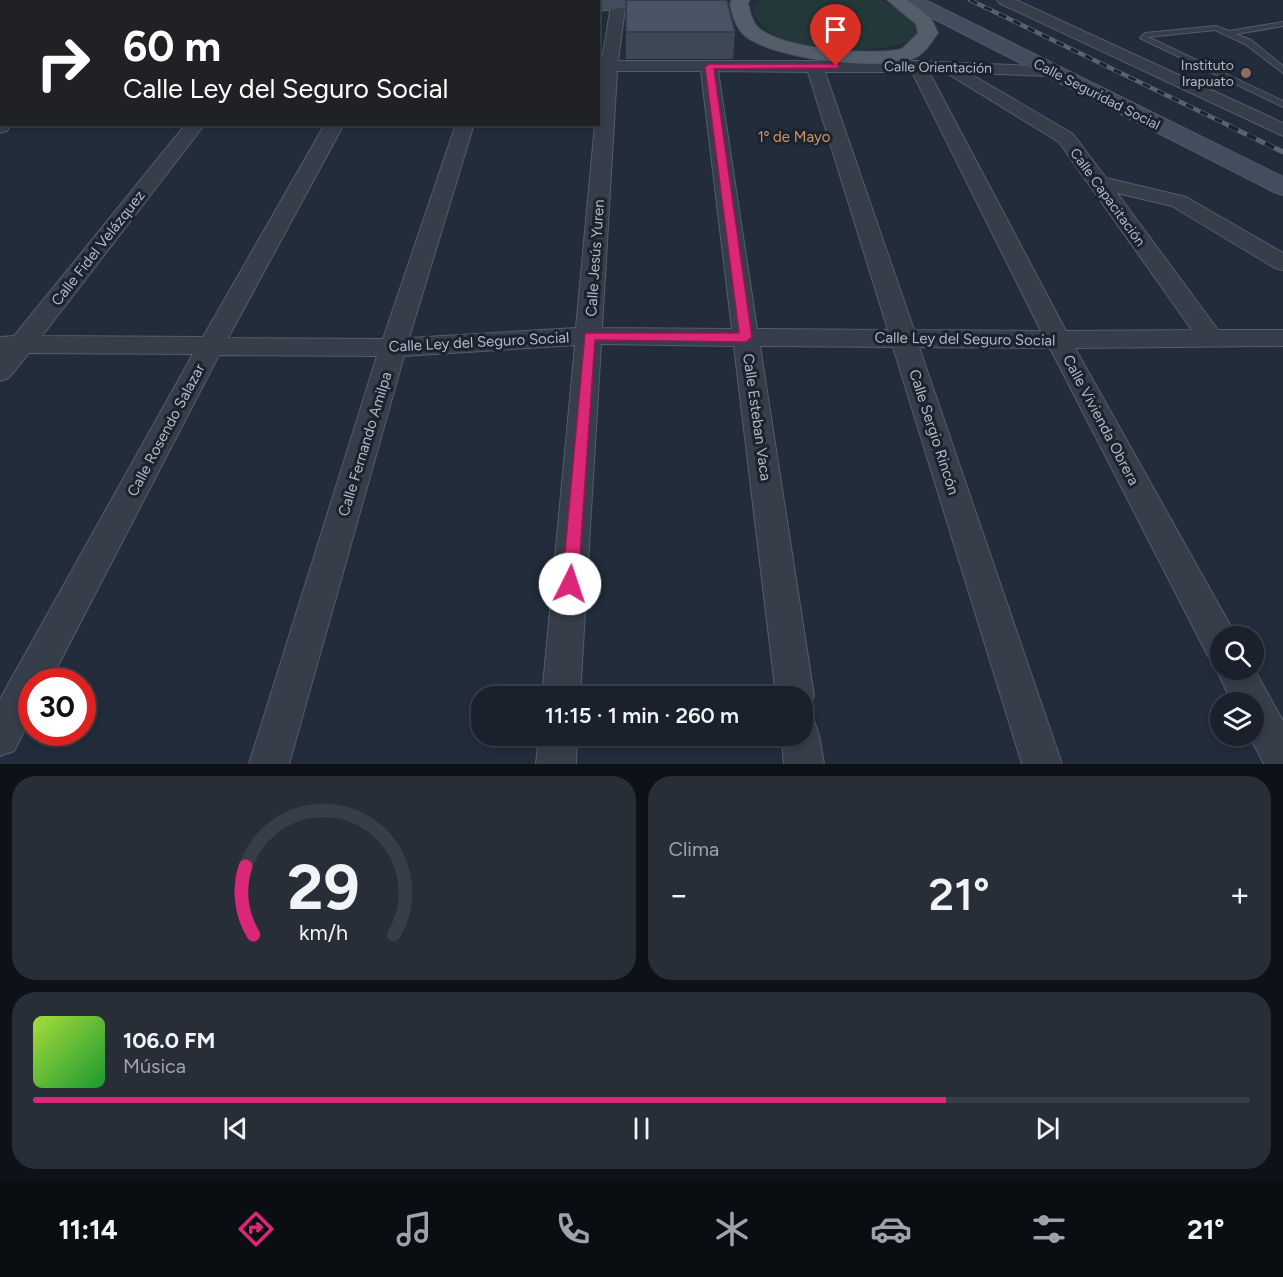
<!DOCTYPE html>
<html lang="es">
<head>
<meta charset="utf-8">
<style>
	:root { --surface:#1a212c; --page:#272e38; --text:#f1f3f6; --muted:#9fa3a9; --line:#383e48; --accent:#db2777 }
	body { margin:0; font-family:Figtree,sans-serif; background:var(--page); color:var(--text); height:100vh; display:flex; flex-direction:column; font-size:22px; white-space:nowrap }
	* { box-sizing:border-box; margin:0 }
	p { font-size:20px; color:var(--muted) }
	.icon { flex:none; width:33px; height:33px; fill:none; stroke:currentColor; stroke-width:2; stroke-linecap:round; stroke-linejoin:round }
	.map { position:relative; height:764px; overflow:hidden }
	.drawer { display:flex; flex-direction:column; gap:12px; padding:12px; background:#0e1218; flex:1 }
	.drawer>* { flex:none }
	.top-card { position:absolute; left:0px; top:0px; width:600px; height:126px; box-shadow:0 3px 9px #0003,0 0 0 2px var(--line); background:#202124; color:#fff; overflow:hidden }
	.controls { position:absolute; left:1210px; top:626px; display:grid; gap:12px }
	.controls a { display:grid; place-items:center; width:54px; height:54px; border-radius:50%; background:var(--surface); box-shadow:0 3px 9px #0003,0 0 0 2px var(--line); font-size:30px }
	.speed { position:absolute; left:18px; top:668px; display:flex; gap:12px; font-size:30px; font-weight:700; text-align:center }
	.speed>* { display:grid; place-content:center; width:78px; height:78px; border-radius:50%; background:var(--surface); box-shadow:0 3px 9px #0003,0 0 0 2px var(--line); line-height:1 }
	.speed .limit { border:9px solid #d22; background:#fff; color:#111 }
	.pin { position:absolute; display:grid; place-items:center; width:51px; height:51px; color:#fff; margin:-62px -26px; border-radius:50% 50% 50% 0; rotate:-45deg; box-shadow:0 0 6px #0007 }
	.pin .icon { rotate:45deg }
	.me { position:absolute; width:66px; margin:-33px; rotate:4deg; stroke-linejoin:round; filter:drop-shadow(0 0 4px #0008) }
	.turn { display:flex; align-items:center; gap:21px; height:126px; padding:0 24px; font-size:27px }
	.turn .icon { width:78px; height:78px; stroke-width:2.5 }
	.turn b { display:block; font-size:42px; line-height:51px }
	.big { font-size:45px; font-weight:600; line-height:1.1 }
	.drawer .widget { flex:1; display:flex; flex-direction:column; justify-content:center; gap:9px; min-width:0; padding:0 21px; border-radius:24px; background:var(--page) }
	.drawer .dial { align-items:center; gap:0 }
	.dial svg { height:156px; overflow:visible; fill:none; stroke:var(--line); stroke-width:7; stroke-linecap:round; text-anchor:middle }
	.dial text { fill:var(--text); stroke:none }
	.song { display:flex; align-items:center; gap:18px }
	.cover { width:72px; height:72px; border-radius:9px; background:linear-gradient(135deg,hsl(80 70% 55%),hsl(130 70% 35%)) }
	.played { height:6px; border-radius:3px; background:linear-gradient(90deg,var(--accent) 75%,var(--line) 75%) }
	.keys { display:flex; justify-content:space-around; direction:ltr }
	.heat { display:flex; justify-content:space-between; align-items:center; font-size:33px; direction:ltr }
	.drawer .tiles { flex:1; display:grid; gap:12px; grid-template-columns:1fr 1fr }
	.widget:last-child { grid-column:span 2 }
	.trip { position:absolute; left:471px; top:686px; width:342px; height:60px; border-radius:24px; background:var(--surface); box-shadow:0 3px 9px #0003,0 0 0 2px var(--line); font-weight:600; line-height:60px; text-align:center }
	.tabs { display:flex; height:96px; justify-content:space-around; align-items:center; background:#0a0d12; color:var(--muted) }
	.tabs .icon { width:42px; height:42px }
	.tabs .active { color:var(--accent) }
	.tabs b { font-size:27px; color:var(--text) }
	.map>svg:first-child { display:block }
	.green { fill:#24383b }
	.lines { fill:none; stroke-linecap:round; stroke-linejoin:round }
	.lane-casing { stroke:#545c68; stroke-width:2 }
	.street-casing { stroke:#545c68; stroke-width:2 }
	.secondary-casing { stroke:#545c68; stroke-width:2 }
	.primary-casing { stroke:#3f4753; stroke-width:2 }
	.lane { fill:#363e4a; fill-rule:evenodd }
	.street { fill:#363e4a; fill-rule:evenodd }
	.secondary { fill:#444d5d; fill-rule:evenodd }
	.primary { fill:#545d6a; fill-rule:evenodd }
	.rail-far1-casing { stroke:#586271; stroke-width:4.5 }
	.rail-casing { stroke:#586271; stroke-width:5 }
	.rail-far1 { stroke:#1b232f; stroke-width:3; stroke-dasharray:8; stroke-linecap:butt }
	.rail { stroke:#1b232f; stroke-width:4; stroke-dasharray:10; stroke-linecap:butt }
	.wall { fill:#3e4755 }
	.building { fill:#485363; stroke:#323a45; stroke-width:1.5 }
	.route { fill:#db2777; stroke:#8e194d; stroke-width:1.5 }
	.education-dot { fill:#8d6e63; stroke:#1b232f; stroke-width:2 }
	.labels { text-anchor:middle; stroke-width:6; stroke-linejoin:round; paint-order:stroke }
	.far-poi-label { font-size:14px; fill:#b1b9c6; stroke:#1b232f; text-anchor:end }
	.far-street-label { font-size:14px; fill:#b1b9c6; stroke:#1b232f }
	.far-quarter-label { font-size:15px; fill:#d19261; stroke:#1b232f }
	.street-label { font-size:15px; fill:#b1b9c6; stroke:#1b232f }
</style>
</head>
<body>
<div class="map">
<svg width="1283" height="764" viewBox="0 0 1283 764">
	<rect width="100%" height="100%" fill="#222c3a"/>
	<!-- green -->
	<path class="green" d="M 760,0 L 882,0 L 913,19 L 918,27 L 915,38 C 883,56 806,51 774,35 C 764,29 758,21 752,11 Z"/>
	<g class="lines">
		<!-- lane casing -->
		<g class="lane-casing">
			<path id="lane" d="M 1283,22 L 1283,26 L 1236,34 L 1251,40 L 1283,66 L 1283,73 L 1245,44 L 1215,30 L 1148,37 L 1283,101 L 1283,107 L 1140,38 L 1145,33 L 1216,26 L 1229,31 Z"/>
		</g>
		<!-- street casing -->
		<g class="street-casing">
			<path id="street" d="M 285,0 L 300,0 L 284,2 Z
				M 391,0 L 405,0 L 390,2 Z
				M 612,0 L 626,0 L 618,61 L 917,61 L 1057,67 L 1059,71 L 1051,76 L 969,73 L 1073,134 L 1106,178 L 1186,197 L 1283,253 L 1283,270 L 1275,268 L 1172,206 L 1117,193 L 1218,330 L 1283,330 L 1283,346 L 1075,348 L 1234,632 L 1235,636 L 1221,636 L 1221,669 L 1254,669 L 1283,721 L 1283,764 L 1264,764 L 1249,735 L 1254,735 L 1254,702 L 1232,702 L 1216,669 L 1220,660 L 1208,656 L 1050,348 L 919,347 L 1062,764 L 1022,764 L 893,347 L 760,346 L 814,696 L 808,709 L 802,711 L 802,696 L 776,696 L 734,346 L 601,344 L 580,696 L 542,696 L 575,345 L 404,356 L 289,764 L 249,764 L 377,356 L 219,355 L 50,681 L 32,681 L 32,716 L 14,751 L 0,756 L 0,699 L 193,354 L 29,353 L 9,378 L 0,381 L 0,337 L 14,336 L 186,124 L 205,124 L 42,336 L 203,337 L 325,124 L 344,124 L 228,338 L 383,339 L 456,124 L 474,124 L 409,338 L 576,328 L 595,124 L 598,124 L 601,66 ZM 617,71 L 701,71 L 732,329 L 602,328 ZM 718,71 L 808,72 L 888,330 L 757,329 ZM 825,72 L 912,72 L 1041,331 L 914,330 ZM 929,72 L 945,72 L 1059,142 L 1192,330 L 1066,331 Z
				M 997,0 L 1016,0 L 1283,123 L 1283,136 L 999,3 Z
				M 0,119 L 2,124 L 11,124 L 7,131 L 0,133 Z
				M 802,717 L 814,721 L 819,735 L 824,764 L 784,764 L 781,735 L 802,735 Z
				M 539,735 L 577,735 L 576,764 L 536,764 Z"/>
		</g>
		<!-- secondary casing -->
		<g class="secondary-casing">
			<path id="secondary" d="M 430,0 L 462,0 L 429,2 Z
				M 603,0 L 657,0 L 654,4 L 648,5 L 598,11 L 598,2 L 594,2 Z
				M 902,0 L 925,0 L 1283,177 L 1283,195 L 1274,192 L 905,4 Z
				M 2,43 L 2,56 L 0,56 L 0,44 Z"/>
		</g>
		<!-- primary casing -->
		<g class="primary-casing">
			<path id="primary" d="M 476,0 L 507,0 L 475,2 Z
				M 572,0 L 601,0 L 598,3 L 598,2 L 571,2 Z
				M 732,0 L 750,0 L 748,3 C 750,10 751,19 756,25 C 775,49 873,56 902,49 L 918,33 L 916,24 L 887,0 L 907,0 L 931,18 L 938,33 C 931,43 924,55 912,59 C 878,71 773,59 745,36 C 736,28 732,15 730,3 Z
				M 0,51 L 2,51 L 2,63 L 0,63 Z"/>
		</g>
		<!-- lane -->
		<use href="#lane" class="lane"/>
		<!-- street -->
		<use href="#street" class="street"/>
		<!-- secondary -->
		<use href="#secondary" class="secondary"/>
		<!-- primary -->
		<use href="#primary" class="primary"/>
		<!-- rail-far1 casing -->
		<g class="rail-far1-casing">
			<path id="rail-far1" d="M 970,0 L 1232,127"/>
		</g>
		<!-- rail casing -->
		<g class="rail-casing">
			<path id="rail" d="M 1229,126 L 1283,152"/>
		</g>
		<!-- rail-far1 -->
		<use href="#rail-far1" class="rail-far1"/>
		<!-- rail -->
		<use href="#rail" class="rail"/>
	</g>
	<!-- wall -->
	<path class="wall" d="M 626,32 L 735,32 L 733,59 L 626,59 Z"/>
	<!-- building -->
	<path class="building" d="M 626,0 L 727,0 L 735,32 L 626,32 Z"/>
	<!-- route -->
	<path class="route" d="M 836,64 L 839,64 L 839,68 L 714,69 L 752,337 L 746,342 L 595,340 L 578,584 L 576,589 L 570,591 L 564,589 L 562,584 L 585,333 L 739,333 L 705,67 L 709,64 Z"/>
	<!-- markers -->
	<circle class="education-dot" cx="1246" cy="73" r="6"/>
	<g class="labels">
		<!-- far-poi labels -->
		<g class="far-poi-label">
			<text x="1234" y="70">Instituto<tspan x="1234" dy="16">Irapuato</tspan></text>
		</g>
		<!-- far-street labels -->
		<g class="far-street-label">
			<text transform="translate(938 67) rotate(1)" y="5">Calle Orientación</text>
			<text transform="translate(1097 94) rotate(27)" y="5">Calle Seguridad Social</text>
			<text transform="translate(1108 197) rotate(54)" y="5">Calle Capacitación</text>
		</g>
		<!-- far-quarter labels -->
		<g class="far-quarter-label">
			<text x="794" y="142">1º de Mayo</text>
		</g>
		<!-- street labels -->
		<g class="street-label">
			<text transform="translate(98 248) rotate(-52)" y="5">Calle Fidel Velázquez</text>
			<text transform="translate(595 258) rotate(-86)" y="5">Calle Jesús Yuren</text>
			<text transform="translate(965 339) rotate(1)" y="5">Calle Ley del Seguro Social</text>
			<text transform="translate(479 342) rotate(-3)" y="5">Calle Ley del Seguro Social</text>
			<text transform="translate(757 417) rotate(82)" y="5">Calle Esteban Vaca</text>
			<text transform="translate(1101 420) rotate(62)" y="5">Calle Vivienda Obrera</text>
			<text transform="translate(166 430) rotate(-62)" y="5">Calle Rosendo Salazar</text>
			<text transform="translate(934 432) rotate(72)" y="5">Calle Sergio Rincón</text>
			<text transform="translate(365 444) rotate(-73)" y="5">Calle Fernando Amilpa</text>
		</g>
	</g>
</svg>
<div class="controls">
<a><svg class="icon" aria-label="search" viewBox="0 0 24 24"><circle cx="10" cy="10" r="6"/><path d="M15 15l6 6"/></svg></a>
<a><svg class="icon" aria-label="layers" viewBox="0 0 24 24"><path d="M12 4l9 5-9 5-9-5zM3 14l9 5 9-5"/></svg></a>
</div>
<div class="speed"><div class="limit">30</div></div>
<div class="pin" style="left:836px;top:66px;background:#d93025"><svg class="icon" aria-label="arrive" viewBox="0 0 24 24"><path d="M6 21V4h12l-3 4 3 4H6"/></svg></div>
<svg class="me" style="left:570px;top:584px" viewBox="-20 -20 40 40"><circle r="19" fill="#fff"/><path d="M0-13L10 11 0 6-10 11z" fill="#db2777"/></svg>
<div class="trip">11:15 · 1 min · 260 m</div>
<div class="top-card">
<div class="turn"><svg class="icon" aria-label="right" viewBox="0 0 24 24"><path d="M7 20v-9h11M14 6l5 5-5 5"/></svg><div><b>60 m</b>Calle Ley del Seguro Social</div></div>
</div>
</div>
<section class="drawer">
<div class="tiles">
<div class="widget dial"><svg viewBox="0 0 100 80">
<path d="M14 69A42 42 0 1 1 86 69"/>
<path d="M14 69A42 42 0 0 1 10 34" stroke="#db2777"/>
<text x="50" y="56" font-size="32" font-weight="700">29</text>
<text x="50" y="72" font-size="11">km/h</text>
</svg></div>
<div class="widget"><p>Clima</p>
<div class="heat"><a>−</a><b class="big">21°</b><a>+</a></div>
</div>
<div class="widget">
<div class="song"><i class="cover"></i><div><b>106.0 FM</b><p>Música</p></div></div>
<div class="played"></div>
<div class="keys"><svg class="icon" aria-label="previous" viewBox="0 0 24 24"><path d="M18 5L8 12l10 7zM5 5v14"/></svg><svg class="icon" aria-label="pause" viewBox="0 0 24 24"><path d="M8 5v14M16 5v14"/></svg><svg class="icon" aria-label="next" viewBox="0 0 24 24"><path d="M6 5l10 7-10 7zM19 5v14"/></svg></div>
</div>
</div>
</section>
<nav class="tabs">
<b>11:14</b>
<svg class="icon active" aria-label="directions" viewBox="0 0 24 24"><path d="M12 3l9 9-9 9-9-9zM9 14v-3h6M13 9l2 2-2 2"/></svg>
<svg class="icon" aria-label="music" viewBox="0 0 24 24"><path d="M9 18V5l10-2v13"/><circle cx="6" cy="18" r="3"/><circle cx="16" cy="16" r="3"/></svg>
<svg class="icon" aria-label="phone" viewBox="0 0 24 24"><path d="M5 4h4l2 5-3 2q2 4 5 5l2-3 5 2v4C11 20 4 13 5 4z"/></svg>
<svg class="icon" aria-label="climate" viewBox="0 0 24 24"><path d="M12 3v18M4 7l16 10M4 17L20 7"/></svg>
<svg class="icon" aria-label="car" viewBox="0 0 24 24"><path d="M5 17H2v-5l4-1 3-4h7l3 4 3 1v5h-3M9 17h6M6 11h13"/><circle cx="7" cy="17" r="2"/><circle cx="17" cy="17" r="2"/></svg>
<svg class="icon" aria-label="filters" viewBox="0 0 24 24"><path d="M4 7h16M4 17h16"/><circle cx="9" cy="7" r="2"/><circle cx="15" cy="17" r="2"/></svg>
<b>21°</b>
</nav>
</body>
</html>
